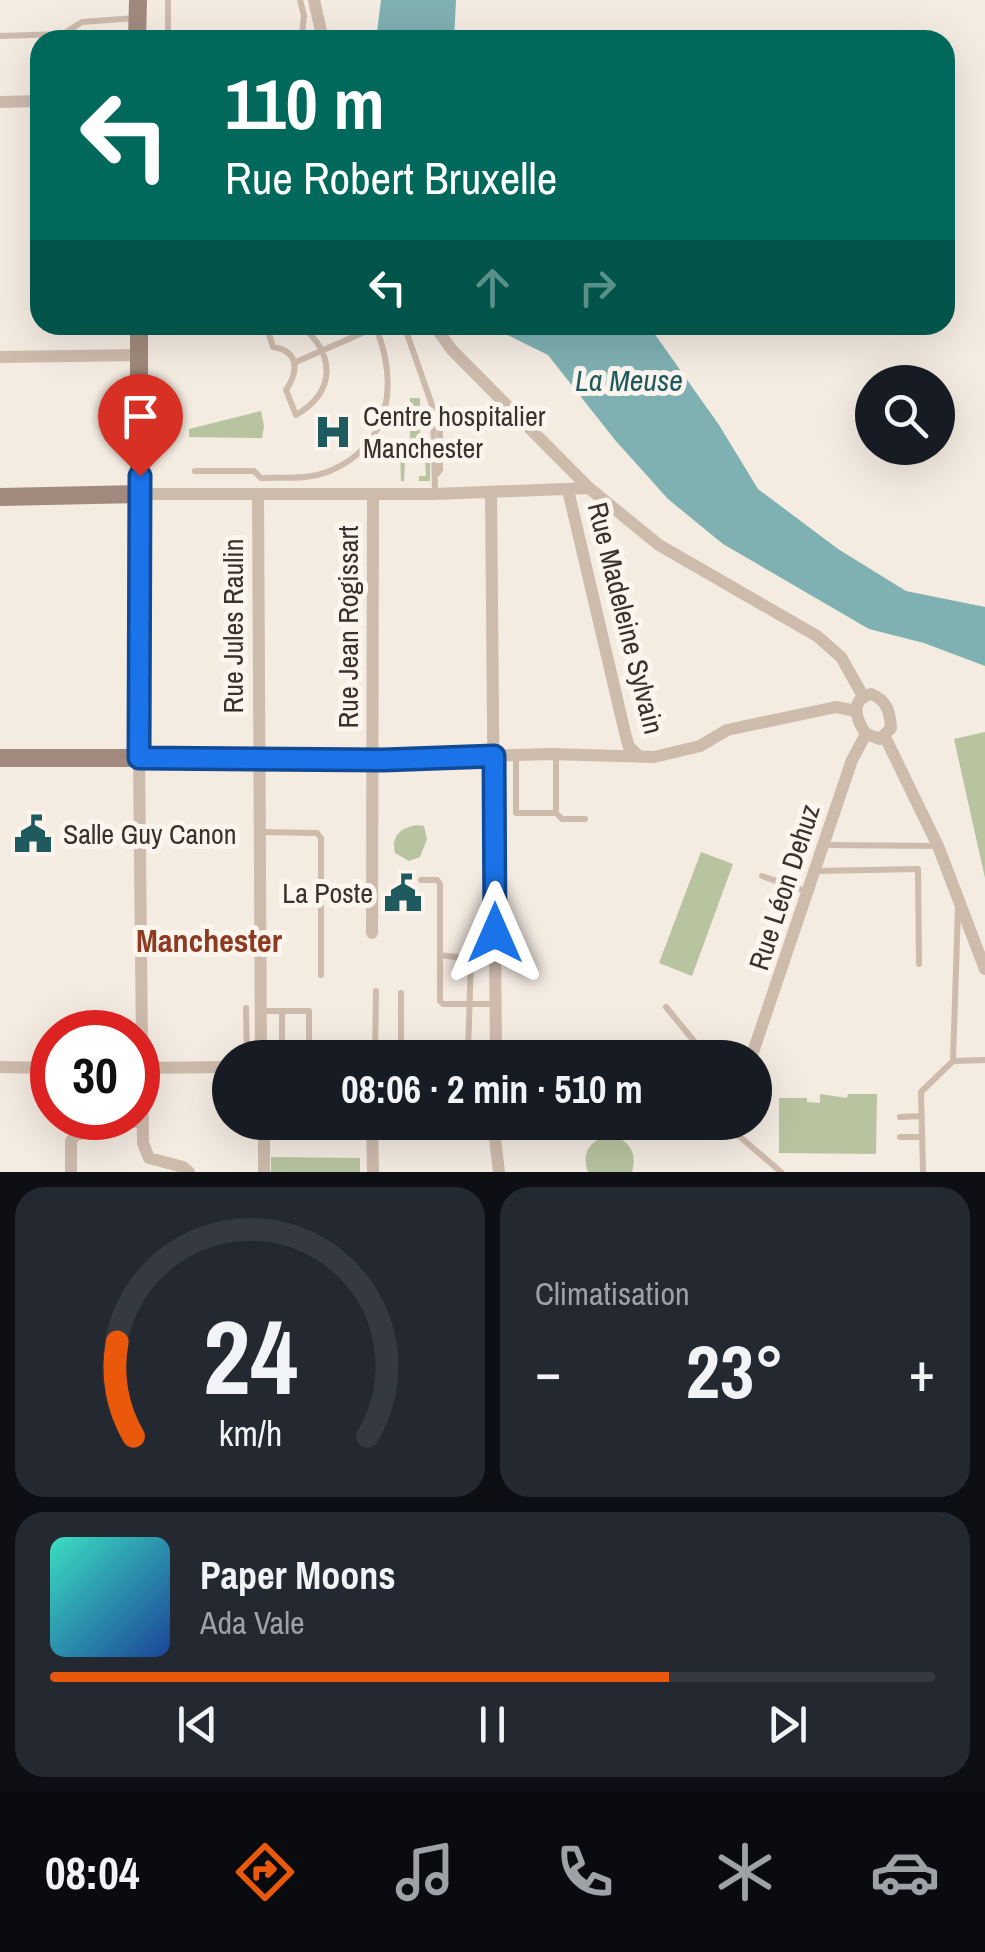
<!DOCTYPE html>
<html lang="fr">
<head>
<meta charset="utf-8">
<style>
	:root { --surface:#171b24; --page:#242831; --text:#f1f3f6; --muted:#9ea1a6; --line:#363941; --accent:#ea580c }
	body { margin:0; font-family:"Archivo Narrow",sans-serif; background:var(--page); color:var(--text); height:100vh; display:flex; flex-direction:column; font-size:38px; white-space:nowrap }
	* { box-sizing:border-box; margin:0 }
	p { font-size:32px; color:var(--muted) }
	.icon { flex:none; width:55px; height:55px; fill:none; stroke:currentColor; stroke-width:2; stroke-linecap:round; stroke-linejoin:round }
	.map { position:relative; height:1172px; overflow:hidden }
	.side { display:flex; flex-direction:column; gap:15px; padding:15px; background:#0d0f14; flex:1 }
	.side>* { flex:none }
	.hud { position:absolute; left:30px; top:30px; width:925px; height:305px; border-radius:30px; box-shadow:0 10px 40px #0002; background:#00695c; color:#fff; overflow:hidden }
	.tools { position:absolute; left:855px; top:365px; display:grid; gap:20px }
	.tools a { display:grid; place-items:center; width:100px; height:100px; border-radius:50%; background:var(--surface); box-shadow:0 10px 40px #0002; font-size:50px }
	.speed { position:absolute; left:30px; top:1010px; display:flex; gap:20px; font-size:50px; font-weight:700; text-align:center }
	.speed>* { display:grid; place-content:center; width:130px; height:130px; border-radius:50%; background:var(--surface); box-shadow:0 10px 40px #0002; line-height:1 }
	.speed .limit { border:15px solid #d22; background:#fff; color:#111 }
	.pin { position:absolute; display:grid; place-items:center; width:85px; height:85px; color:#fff; margin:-102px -42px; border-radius:50% 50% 50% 0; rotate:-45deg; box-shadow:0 0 10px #0007 }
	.pin .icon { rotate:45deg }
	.me { position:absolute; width:110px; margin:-55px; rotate:0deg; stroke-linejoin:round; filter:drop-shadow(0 0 8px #0008) }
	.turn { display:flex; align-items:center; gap:35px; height:210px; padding:0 30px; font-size:45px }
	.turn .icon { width:130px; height:130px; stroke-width:2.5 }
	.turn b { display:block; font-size:70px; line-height:85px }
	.lanes { display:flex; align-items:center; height:95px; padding:0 30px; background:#0003; justify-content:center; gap:50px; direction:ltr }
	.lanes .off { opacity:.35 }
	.big { font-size:75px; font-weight:800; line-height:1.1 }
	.side .tile { flex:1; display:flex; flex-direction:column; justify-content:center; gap:15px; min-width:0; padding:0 35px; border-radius:30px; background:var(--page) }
	.side .dial { align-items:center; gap:0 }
	.dial svg { height:260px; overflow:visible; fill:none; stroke:var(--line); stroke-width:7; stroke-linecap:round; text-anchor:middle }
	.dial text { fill:var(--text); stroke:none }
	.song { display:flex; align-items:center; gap:30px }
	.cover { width:120px; height:120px; border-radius:15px; background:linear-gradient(135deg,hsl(170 70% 55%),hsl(220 70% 35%)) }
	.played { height:10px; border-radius:5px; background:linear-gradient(90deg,var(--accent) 70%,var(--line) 70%) }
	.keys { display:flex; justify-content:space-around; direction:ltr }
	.heat { display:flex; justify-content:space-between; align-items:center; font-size:55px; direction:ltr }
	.side .tiles { flex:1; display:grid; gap:15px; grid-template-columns:1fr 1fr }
	.tile:last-child { grid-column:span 2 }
	.trip { position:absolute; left:212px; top:1040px; width:560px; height:100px; border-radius:50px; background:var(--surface); box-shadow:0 10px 40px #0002; font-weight:800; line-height:100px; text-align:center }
	.tabs { display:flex; height:160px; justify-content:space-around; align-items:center; background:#090b0e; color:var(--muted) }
	.tabs .icon { width:70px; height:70px }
	.tabs .on { color:var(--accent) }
	.tabs b { font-size:45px; color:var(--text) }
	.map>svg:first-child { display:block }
	.green { fill:#b8c4a0 }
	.water { fill:#7fb0b2 }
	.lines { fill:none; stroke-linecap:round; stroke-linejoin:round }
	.lane { stroke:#cdbbac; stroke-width:6 }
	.street { stroke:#cdbbac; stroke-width:12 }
	.secondary { stroke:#a18a7d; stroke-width:18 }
	.route-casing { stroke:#114b97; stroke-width:25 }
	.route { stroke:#1a73e8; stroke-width:18 }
	.labels { text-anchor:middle; stroke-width:10; stroke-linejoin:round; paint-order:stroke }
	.poi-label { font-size:28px; fill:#3b302b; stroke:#fbf5ee; text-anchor:start }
	.street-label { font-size:28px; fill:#3b302b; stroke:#fbf5ee }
	.water-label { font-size:30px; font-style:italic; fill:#1f5a5e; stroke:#fbf5ee }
	.quarter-label { font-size:32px; font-weight:bold; fill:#8c3b22; stroke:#fbf5ee }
</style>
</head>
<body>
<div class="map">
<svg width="985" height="1172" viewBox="0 0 985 1172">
	<rect width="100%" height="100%" fill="#f4ebe1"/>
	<!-- green -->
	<path class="green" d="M 410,398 L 420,398 L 420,443 L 430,443 L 430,481 L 419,481 L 419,476 L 426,476 L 425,460 L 405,460 L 404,481 L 401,481 L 400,450 L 393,450 L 399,443 L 410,443 Z
		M 261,411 L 264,426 L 262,438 L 189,437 L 189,429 Z
		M 985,732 L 985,878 L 954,739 Z
		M 417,825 L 424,826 L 427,839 L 420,857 L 409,861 L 395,853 C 391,835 401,828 417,825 Z
		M 701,852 L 733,864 L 692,976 L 659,963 Z
		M 820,1094 L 847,1098 L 848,1094 L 877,1094 L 876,1154 L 779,1153 L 779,1098 L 807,1098 L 807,1102 L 820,1103 Z
		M 607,1136 C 628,1137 638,1152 632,1172 L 588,1172 C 581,1154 589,1141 607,1136 Z
		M 271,1157 L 360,1158 L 360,1172 L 271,1172 Z"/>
	<!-- water -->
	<path class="water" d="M 381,0 L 456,0 L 454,40 L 376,40 Z
		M 487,325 L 643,325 L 654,333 L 719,425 L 758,489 L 838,549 L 906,591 L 985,607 L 985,666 L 924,643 L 869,629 L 723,544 L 668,499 L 615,440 L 548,355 Z"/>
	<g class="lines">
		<!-- lane -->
		<path class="lane" d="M 168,0 L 168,40
			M 300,0 L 304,16 L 302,34
			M 0,36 L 63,34 L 82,22 L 136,18
			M 248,36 L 302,34 L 302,40
			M 266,325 L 273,347 C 299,351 299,371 286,390 L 296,415 C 337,391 335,353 300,325
			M 404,325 L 433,408
			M 296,362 L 376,327
			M 195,471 L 254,471 L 261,478 C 283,477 309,480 330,471 C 393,444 398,381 375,325
			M 435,492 L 433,408 L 440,416 L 440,470 L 436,475
			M 516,756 L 516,813 L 556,813 L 562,819 L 585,819
			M 556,813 L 556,754
			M 260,832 L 317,833 L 321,838 L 321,975
			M 825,845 L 938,846
			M 817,871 L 918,869 L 919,964
			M 762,876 L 808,892
			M 421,880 L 437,880 L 440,884 L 440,1001 L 443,1004 L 494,1004
			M 958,908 L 953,1061 L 985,1060
			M 440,955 L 471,959 L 468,1053
			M 666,1007 L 708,1058
			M 246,1008 L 247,1058
			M 262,1011 L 309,1011 L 309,1048 L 282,1048 L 282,1011
			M 401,1053 L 401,993
			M 376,1056 L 451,1052 L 468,1047
			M 375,1058 L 376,991
			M 900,1117 L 921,1116
			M 739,1122 L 739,1136 L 781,1172
			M 900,1137 L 922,1137
			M 923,1172 L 921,1092 L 953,1061"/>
		<!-- street -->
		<path class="street" d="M 314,0 L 323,40
			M 0,102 L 40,101
			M 434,325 L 452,350 L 589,488 L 659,545 L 817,636 L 841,657 L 863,696
			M 0,357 L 139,355
			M 568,490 L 626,737 L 629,747 L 639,756
			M 491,493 L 496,1058
			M 140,494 L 435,494 L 589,488
			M 258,494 L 261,1058
			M 871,694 C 887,700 890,712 891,728 L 880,739 L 866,734 C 856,719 849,700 871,694 Z
			M 885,737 L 938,846 L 985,969
			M 372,933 L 373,494
			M 751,1058 L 852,760 L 866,734
			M 0,1067 L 52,1068
			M 138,1068 L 230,1067
			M 264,1122 L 264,1172
			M 372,1122 L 373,1172
			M 493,1122 L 499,1172
			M 71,1172 L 71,1141 L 76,1135 L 143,1120
			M 189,1172 L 183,1167 L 149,1158 L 143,1143 L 139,758 L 383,759 L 551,754 L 654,757 L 700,746 L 727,730 L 836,707 L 856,711"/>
		<!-- secondary -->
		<path class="secondary" d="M 137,40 L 138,0
			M 0,497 L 140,494
			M 0,758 L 139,758 L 139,325"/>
	</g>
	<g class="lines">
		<!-- route casing -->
		<g class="route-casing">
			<path id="route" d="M 140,476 L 139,758 L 383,760 L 494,756 L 495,933"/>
		</g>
		<!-- route -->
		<use href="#route" class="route"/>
	</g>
	<!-- icons -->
	<defs>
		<g id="hospital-bare" transform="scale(3)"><path d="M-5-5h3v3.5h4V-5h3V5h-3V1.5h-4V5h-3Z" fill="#1f5a5e" stroke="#fbf5ee" stroke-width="2.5" paint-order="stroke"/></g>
		<g id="civic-bare" transform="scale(3)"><path d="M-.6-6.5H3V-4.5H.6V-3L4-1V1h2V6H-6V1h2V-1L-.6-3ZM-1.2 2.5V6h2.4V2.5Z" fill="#1f5a5e" stroke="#fbf5ee" stroke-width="2.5" paint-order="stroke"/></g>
	</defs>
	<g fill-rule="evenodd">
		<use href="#hospital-bare" x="333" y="432"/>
		<use href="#civic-bare" x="33" y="834"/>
		<use href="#civic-bare" x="403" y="893"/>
	</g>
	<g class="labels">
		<!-- poi labels -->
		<g class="poi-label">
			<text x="363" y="426">Centre hospitalier<tspan x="363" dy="32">Manchester</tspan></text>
			<text x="63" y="844">Salle Guy Canon</text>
			<text x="373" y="903" text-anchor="end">La Poste</text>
		</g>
		<!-- street labels -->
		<g class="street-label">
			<text transform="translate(626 618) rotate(76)" y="10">Rue Madeleine Sylvain</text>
			<text transform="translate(233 626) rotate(-90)" y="10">Rue Jules Raulin</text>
			<text transform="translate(348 627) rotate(-90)" y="10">Rue Jean Rogissart</text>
			<text transform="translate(784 887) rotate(-72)" y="10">Rue Léon Dehuz</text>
		</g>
		<!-- water labels -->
		<g class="water-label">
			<text x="629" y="391">La Meuse</text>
		</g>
		<!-- quarter labels -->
		<g class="quarter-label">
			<text x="209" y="952">Manchester</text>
		</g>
	</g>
</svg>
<div class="tools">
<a><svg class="icon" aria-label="search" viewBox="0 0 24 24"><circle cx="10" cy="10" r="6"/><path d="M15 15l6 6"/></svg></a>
</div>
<div class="speed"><div class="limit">30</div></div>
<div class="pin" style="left:140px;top:476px;background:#d93025"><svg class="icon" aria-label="arrive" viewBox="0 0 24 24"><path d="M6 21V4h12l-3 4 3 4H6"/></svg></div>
<svg class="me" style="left:495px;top:933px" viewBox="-20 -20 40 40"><path d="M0-17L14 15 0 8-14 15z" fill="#1a73e8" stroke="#fff" stroke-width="4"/></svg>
<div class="trip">08:06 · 2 min · 510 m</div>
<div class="hud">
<div class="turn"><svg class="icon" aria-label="left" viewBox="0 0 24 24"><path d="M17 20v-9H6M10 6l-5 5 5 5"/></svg><div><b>110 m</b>Rue Robert Bruxelle</div></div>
<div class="lanes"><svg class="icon" aria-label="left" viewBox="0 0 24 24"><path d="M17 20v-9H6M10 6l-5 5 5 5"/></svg><svg class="icon off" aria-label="ahead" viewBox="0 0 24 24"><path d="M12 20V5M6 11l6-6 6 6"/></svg><svg class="icon off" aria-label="right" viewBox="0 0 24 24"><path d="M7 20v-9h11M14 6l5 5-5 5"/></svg></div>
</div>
</div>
<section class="side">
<div class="tiles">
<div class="tile dial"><svg viewBox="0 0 100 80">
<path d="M14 69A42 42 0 1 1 86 69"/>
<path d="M14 69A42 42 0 0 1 9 40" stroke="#ea580c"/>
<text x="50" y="56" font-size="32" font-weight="700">24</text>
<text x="50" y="72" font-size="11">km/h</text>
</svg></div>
<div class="tile"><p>Climatisation</p>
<div class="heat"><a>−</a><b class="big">23°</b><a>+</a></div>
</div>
<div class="tile">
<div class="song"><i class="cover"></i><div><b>Paper Moons</b><p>Ada Vale</p></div></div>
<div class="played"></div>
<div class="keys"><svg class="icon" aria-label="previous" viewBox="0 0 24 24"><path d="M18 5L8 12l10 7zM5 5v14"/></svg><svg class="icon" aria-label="pause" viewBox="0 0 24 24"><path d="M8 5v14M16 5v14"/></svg><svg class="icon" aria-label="next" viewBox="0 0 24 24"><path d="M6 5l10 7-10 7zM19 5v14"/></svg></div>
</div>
</div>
</section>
<nav class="tabs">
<b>08:04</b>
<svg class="icon on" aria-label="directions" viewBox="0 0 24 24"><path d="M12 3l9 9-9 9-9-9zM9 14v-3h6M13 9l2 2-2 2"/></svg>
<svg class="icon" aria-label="music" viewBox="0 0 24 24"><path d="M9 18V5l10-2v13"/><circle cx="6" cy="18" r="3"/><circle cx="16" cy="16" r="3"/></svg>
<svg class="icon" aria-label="phone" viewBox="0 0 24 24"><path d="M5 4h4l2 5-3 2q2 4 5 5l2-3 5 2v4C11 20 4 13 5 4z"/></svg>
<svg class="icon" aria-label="climate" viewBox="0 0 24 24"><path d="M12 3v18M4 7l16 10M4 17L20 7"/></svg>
<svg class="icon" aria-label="car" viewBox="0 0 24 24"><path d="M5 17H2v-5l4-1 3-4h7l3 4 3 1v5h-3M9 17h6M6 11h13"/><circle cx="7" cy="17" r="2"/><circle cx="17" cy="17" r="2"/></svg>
</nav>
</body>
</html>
